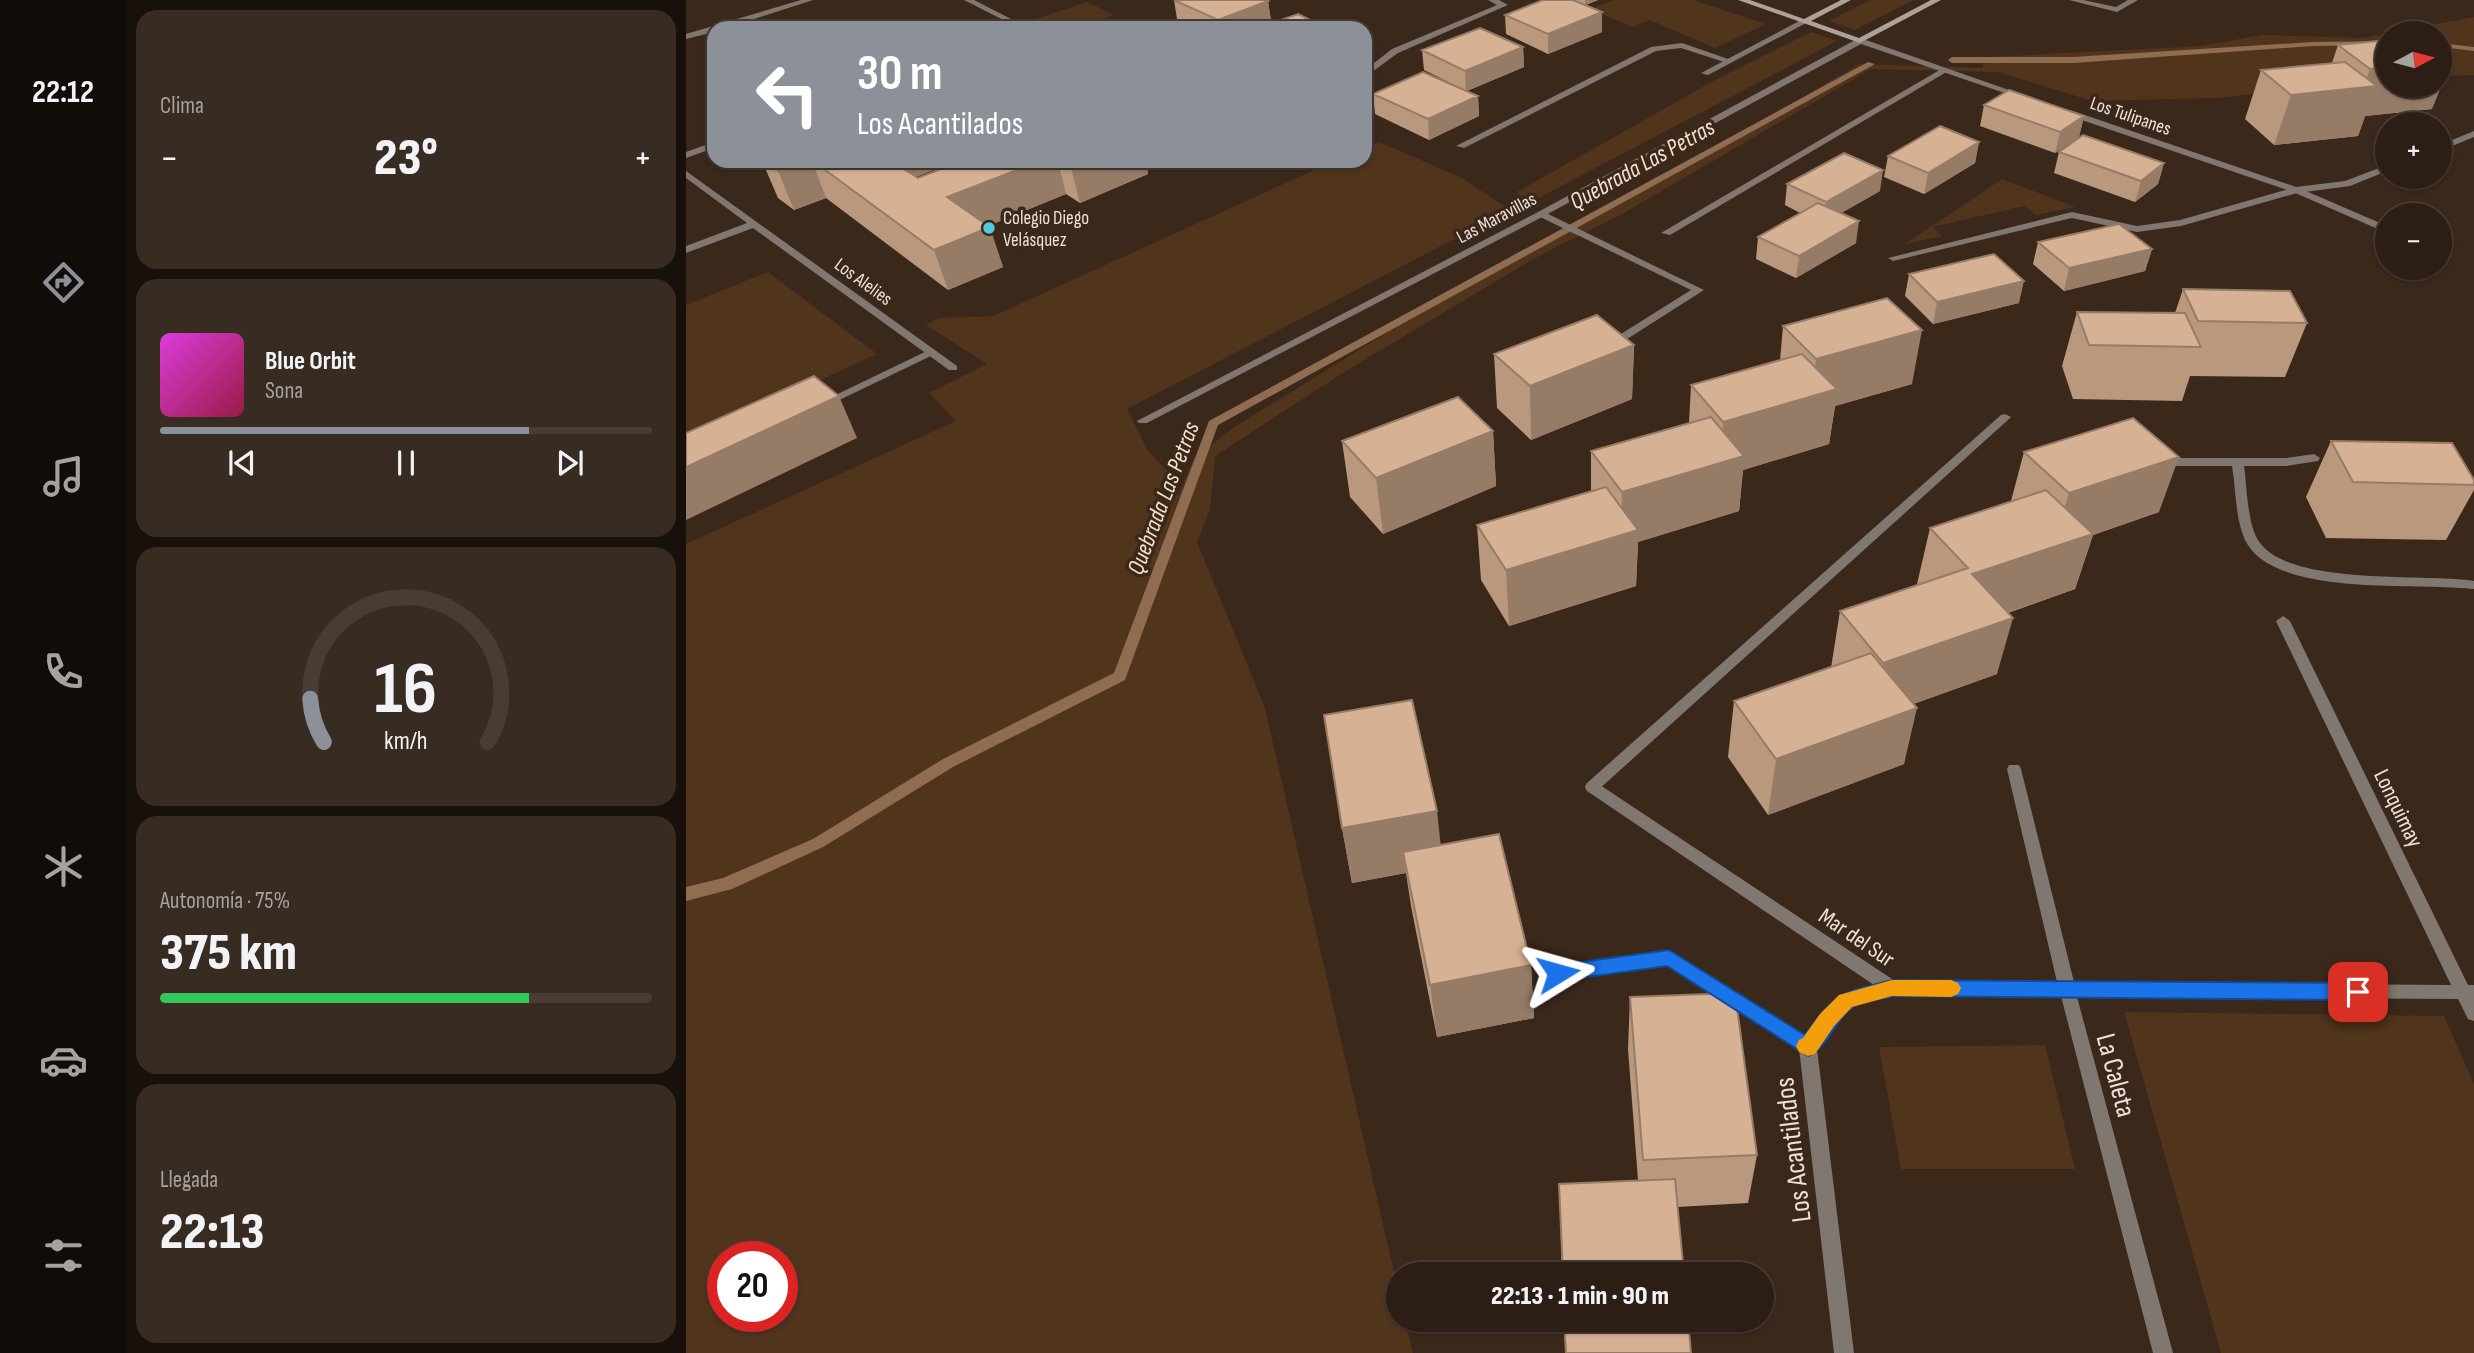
<!DOCTYPE html>
<html lang="es">
<head>
<meta charset="utf-8">
<style>
	:root { --surface:#2c1e14; --page:#382b22; --text:#f1f3f6; --muted:#a6a2a0; --line:#483c34; --accent:#8c9099 }
	body { margin:0; font-family:"Sofia Sans Condensed",sans-serif; background:var(--page); color:var(--text); height:100vh; display:flex; flex-direction:column; font-size:26px; white-space:nowrap }
	* { box-sizing:border-box; margin:0 }
	p { font-size:23px; color:var(--muted) }
	.icon { flex:none; width:38px; height:38px; fill:none; stroke:currentColor; stroke-width:2; stroke-linecap:round; stroke-linejoin:round }
	.map { position:relative; flex:1; overflow:hidden }
	.details { display:flex; flex-direction:column; gap:10px; padding:10px; background:#18100b; width:560px }
	.details>* { flex:none }
	.guide { position:absolute; left:21px; top:21px; width:665px; height:147px; border-radius:21px; box-shadow:0 2px 5px #0004,0 0 0 2px var(--line); background:#8c9099; color:#fff; overflow:hidden }
	.needle { width:46px; rotate:83deg }
	.fabs { position:absolute; left:1689px; top:21px; display:grid; gap:14px }
	.fabs a { display:grid; place-items:center; width:77px; height:77px; border-radius:50%; background:var(--surface); box-shadow:0 2px 5px #0004,0 0 0 2px var(--line); font-size:35px }
	.speed { position:absolute; left:21px; top:1241px; display:flex; gap:14px; font-size:35px; font-weight:700; text-align:center }
	.speed>* { display:grid; place-content:center; width:91px; height:91px; border-radius:50%; background:var(--surface); box-shadow:0 2px 5px #0004,0 0 0 2px var(--line); line-height:1 }
	.speed .limit { border:10px solid #d22; background:#fff; color:#111 }
	.pin { position:absolute; display:grid; place-items:center; width:60px; height:60px; color:#fff; margin:-30px; border-radius:14px; box-shadow:0 4px 10px #0006 }
	.me { position:absolute; width:77px; margin:-38px; rotate:82deg; stroke-linejoin:round; filter:drop-shadow(0 0 5px #0008) }
	.turn { display:flex; align-items:center; gap:24px; height:147px; padding:0 35px; font-size:32px }
	.turn .icon { width:91px; height:91px; stroke-width:2.5 }
	.turn b { display:block; font-size:49px; line-height:60px }
	.big { font-size:52px; font-weight:800; line-height:1.1 }
	.details .widget { flex:1; display:flex; flex-direction:column; justify-content:center; gap:10px; min-width:0; padding:0 24px; border-radius:21px; background:var(--page) }
	.details .dial { align-items:center; gap:0 }
	.dial svg { height:182px; overflow:visible; fill:none; stroke:var(--line); stroke-width:7; stroke-linecap:round; text-anchor:middle }
	.dial text { fill:var(--text); stroke:none }
	.song { display:flex; align-items:center; gap:21px }
	.cover { width:84px; height:84px; border-radius:10px; background:linear-gradient(135deg,hsl(300 70% 55%),hsl(340 70% 35%)) }
	.played { height:7px; border-radius:4px; background:linear-gradient(90deg,var(--accent) 75%,var(--line) 75%) }
	.keys { display:flex; justify-content:space-around; direction:ltr }
	.heat { display:flex; justify-content:space-between; align-items:center; font-size:38px; direction:ltr }
	.charge { height:10px; border-radius:5px; background:linear-gradient(90deg,#34c759 75%,var(--line) 0) }
	.trip { position:absolute; left:700px; top:1262px; width:388px; height:70px; border-radius:35px; background:var(--surface); box-shadow:0 2px 5px #0004,0 0 0 2px var(--line); font-weight:800; line-height:70px; text-align:center }
	main { display:flex; flex:1; min-height:0 }
	.tab-bar { display:flex; flex-direction:column; width:126px; justify-content:space-around; align-items:center; background:#120c08; color:var(--muted) }
	.tab-bar .icon { width:49px; height:49px }
	.tab-bar .selected { color:var(--accent) }
	.tab-bar b { font-size:32px; color:var(--text) }
	.map>svg:first-child { display:block }
	.green { fill:#51341c; fill-rule:evenodd }
	.lines { fill:none; stroke-linecap:round; stroke-linejoin:round }
	.stream { fill:#906d51; fill-rule:evenodd }
	.lane { fill:#807770; fill-rule:evenodd }
	.street { fill:#807770; fill-rule:evenodd }
	.secondary { fill:#b0a196; fill-rule:evenodd }
	.wall { fill:#b9987e }
	.shaded-wall { fill:#967c67 }
	.building { fill:#d7b193; stroke:#967c67; stroke-width:2 }
	.route { fill:#1a73e8; stroke:#114b97; stroke-width:2 }
	.slow { fill:#f59e0b }
	.poi-dot { fill:#53cadc; stroke:#3a281b; stroke-width:2.5 }
	.labels { text-anchor:middle; stroke-width:7; stroke-linejoin:round; paint-order:stroke }
	.far-street-label { font-size:19px; fill:#ede1d9; stroke:#3a281b }
	.far-poi-label { font-size:19px; fill:#ede1d9; stroke:#3a281b; text-anchor:start }
	.street-label { font-size:23px; fill:#ede1d9; stroke:#3a281b }
	.water-label { font-size:24px; font-style:italic; fill:#f7dfcd; stroke:#3a281b }
	.near-street-label { font-size:28px; fill:#ede1d9; stroke:#3a281b }
</style>
</head>
<body>
<main>
<nav class="tab-bar">
<b>22:12</b>
<svg class="icon selected" aria-label="directions" viewBox="0 0 24 24"><path d="M12 3l9 9-9 9-9-9zM9 14v-3h6M13 9l2 2-2 2"/></svg>
<svg class="icon" aria-label="music" viewBox="0 0 24 24"><path d="M9 18V5l10-2v13"/><circle cx="6" cy="18" r="3"/><circle cx="16" cy="16" r="3"/></svg>
<svg class="icon" aria-label="phone" viewBox="0 0 24 24"><path d="M5 4h4l2 5-3 2q2 4 5 5l2-3 5 2v4C11 20 4 13 5 4z"/></svg>
<svg class="icon" aria-label="climate" viewBox="0 0 24 24"><path d="M12 3v18M4 7l16 10M4 17L20 7"/></svg>
<svg class="icon" aria-label="car" viewBox="0 0 24 24"><path d="M5 17H2v-5l4-1 3-4h7l3 4 3 1v5h-3M9 17h6M6 11h13"/><circle cx="7" cy="17" r="2"/><circle cx="17" cy="17" r="2"/></svg>
<svg class="icon" aria-label="filters" viewBox="0 0 24 24"><path d="M4 7h16M4 17h16"/><circle cx="9" cy="7" r="2"/><circle cx="15" cy="17" r="2"/></svg>
</nav>
<section class="details">
<div class="widget"><p>Clima</p>
<div class="heat"><a>−</a><b class="big">23°</b><a>+</a></div>
</div>
<div class="widget">
<div class="song"><i class="cover"></i><div><b>Blue Orbit</b><p>Sona</p></div></div>
<div class="played"></div>
<div class="keys"><svg class="icon" aria-label="previous" viewBox="0 0 24 24"><path d="M18 5L8 12l10 7zM5 5v14"/></svg><svg class="icon" aria-label="pause" viewBox="0 0 24 24"><path d="M8 5v14M16 5v14"/></svg><svg class="icon" aria-label="next" viewBox="0 0 24 24"><path d="M6 5l10 7-10 7zM19 5v14"/></svg></div>
</div>
<div class="widget dial"><svg viewBox="0 0 100 80">
<path d="M14 69A42 42 0 1 1 86 69"/>
<path d="M14 69A42 42 0 0 1 8 50" stroke="#8c9099"/>
<text x="50" y="56" font-size="32" font-weight="700">16</text>
<text x="50" y="72" font-size="11">km/h</text>
</svg></div>
<div class="widget"><p>Autonomía · 75%</p><b class="big">375 km</b><div class="charge"></div></div>
<div class="widget"><p>Llegada</p><b class="big">22:13</b></div>
</section>
<div class="map">
<svg width="1788" height="1353" viewBox="0 0 1788 1353">
	<rect width="100%" height="100%" fill="#3a281b"/>
	<!-- green -->
	<path class="green" d="M 928,0 L 1007,0 L 1080,24 L 1029,48 L 964,20 L 946,27 L 904,9 Z
		M 1185,0 L 1227,0 L 1169,30 L 1143,21 Z
		M 401,2 L 428,15 C 401,25 365,38 338,23 Z
		M 1788,17 L 1788,75 L 1754,76 L 1754,33 L 1703,33 Z
		M 1125,32 L 1151,41 L 841,204 L 831,192 L 1029,80 Z
		M 1701,34 L 1701,78 L 1531,98 L 1406,101 L 1312,72 L 1185,69 L 936,214 L 847,259 L 660,371 L 529,456 L 524,510 L 511,542 L 579,708 L 712,1290 L 712,1320 L 719,1320 L 727,1353 L 0,1353 L 0,544 L 270,421 L 243,393 L 301,364 L 240,325 L 253,318 L 307,316 L 648,161 L 679,161 L 679,147 L 693,142 L 776,178 L 824,210 L 441,409 L 462,451 L 483,473 L 492,496 L 508,458 L 547,428 L 797,273 L 1018,156 L 1173,64 L 1297,68 L 1297,63 L 1303,57 L 1515,46 L 1576,35 L 1676,38 ZM 37,1256 L 96,1256 L 96,1316 L 37,1316 Z
		M 1316,179 L 1389,207 L 1350,215 L 1338,206 L 1247,227 L 1256,236 L 1219,244 Z
		M 82,272 L 191,354 L 0,441 L 0,305 Z
		M 1438,1012 L 1758,1016 L 1788,1084 L 1788,1353 L 1535,1353 Z
		M 1359,1045 L 1389,1169 L 1215,1169 L 1193,1047 Z"/>
	<g class="lines">
		<!-- stream -->
		<path class="stream" d="M 1701,41 L 1701,45 L 1627,46 L 1387,63 L 1266,63 L 1262,60 L 1266,57 L 1387,57 L 1627,42 Z
			M 1754,43 L 1788,47 L 1788,51 L 1754,47 Z
			M 1182,62 L 1189,64 L 532,425 L 439,680 L 267,767 L 137,847 L 46,889 L 0,901 L 0,887 L 37,878 L 127,839 L 257,759 L 428,673 L 523,421 Z"/>
		<!-- lane -->
		<path class="lane" d="M 802,0 L 813,0 L 822,5 L 712,53 L 679,77 L 679,70 L 706,49 L 811,5 Z
			M 1383,0 L 1397,0 L 1430,7 L 1442,0 L 1452,0 L 1431,12 Z
			M 996,43 L 1045,60 L 1038,62 L 995,48 L 970,51 L 778,148 L 770,146 L 965,47 Z
			M 1257,68 L 1264,70 L 984,235 L 975,233 Z
			M 1788,131 L 1788,137 L 1754,151 L 1754,145 Z
			M 1701,165 L 1701,171 L 1664,186 L 1611,193 L 1495,226 L 1451,232 L 1386,218 L 1207,261 L 1202,258 L 1386,212 L 1451,226 L 1494,220 L 1610,187 L 1659,181 Z
			M 852,212 L 858,212 L 1018,290 L 927,348 L 919,348 L 919,344 L 1005,290 L 852,216 Z
			M 245,349 L 251,352 L 249,354 L 141,406 L 133,406 L 131,404 Z
			M 1319,414 L 1325,417 L 1323,419 L 911,791 L 901,791 L 899,787 L 901,783 L 1315,415 Z
			M 1628,454 L 1634,458 L 1632,461 L 1600,466 L 1558,466 C 1561,486 1561,522 1572,540 C 1601,587 1735,573 1788,581 L 1788,589 C 1731,582 1587,598 1559,540 C 1549,518 1550,489 1546,466 L 1472,466 L 1466,462 L 1472,458 L 1600,458 Z
			M 983,951 L 1128,1043 L 1131,1048 L 1128,1053 L 1122,1056 L 1116,1053 L 981,965 L 872,980 L 866,978 L 864,973 L 866,968 L 872,966 Z"/>
		<!-- street -->
		<path class="street" d="M 115,0 L 127,0 L 40,28 L 28,28 L 28,32 L 0,39 L 0,34 Z
			M 278,0 L 288,0 L 343,28 L 333,28 Z
			M 1115,20 L 1122,22 L 1022,75 L 1015,73 Z
			M 1171,39 L 1177,39 L 1343,97 L 1336,99 L 1175,44 L 858,216 L 461,423 L 453,423 L 451,421 L 852,212 Z
			M 1378,110 L 1384,110 L 1613,188 L 1701,226 L 1701,233 L 1607,192 L 1378,114 Z
			M 28,142 L 28,148 L 0,158 L 0,152 Z
			M 0,171 L 271,366 L 271,370 L 263,370 L 67,228 L 0,253 L 0,246 L 61,223 L 0,178 Z
			M 1597,616 L 1604,621 L 1782,985 L 1788,985 L 1788,1021 L 1782,1019 L 1772,999 L 1391,997 L 1487,1353 L 1467,1353 L 1375,996 C 1334,996 1193,987 1164,1007 C 1150,1017 1140,1035 1131,1049 L 1168,1353 L 1148,1353 L 1113,1048 L 1135,1015 L 1154,995 L 1188,985 L 901,791 L 899,787 L 901,783 L 911,783 L 1209,981 L 1371,982 L 1321,769 L 1323,765 L 1333,765 L 1335,769 L 1388,982 L 1765,985 L 1590,621 Z"/>
		<!-- secondary -->
		<path class="secondary" d="M 1052,0 L 1064,0 L 1118,19 L 1155,0 L 1165,0 L 1125,21 L 1173,38 L 1245,0 L 1255,0 L 1174,43 Z"/>
	</g>
	<!-- wall -->
	<path class="wall" d="M 488,0 L 582,1 L 585,21 L 566,28 L 510,28 L 491,19 Z
		M 857,0 L 912,0 L 900,5 L 916,12 L 916,32 L 862,54 L 820,34 L 819,15 Z
		M 1652,45 L 1746,109 L 1679,116 L 1672,136 L 1588,145 L 1559,119 L 1575,70 L 1646,63 Z
		M 837,47 L 838,67 L 781,91 L 792,96 L 793,116 L 743,140 L 689,114 L 687,94 L 774,88 L 738,70 L 736,50 Z
		M 1298,105 L 1398,116 L 1393,137 L 1369,153 L 1294,126 Z
		M 1293,142 L 1289,163 L 1238,194 L 1198,177 L 1202,156 Z
		M 1373,152 L 1478,163 L 1472,184 L 1449,202 L 1368,173 Z
		M 76,161 L 270,161 L 230,177 L 232,178 L 275,161 L 462,161 L 460,162 L 462,174 L 394,203 L 380,194 L 302,226 L 317,267 L 262,290 L 140,198 L 108,210 L 92,198 Z
		M 1101,184 L 1194,191 L 1155,213 L 1170,243 L 1110,278 L 1070,259 L 1072,237 L 1114,213 L 1099,205 Z
		M 1352,242 L 1466,249 L 1459,271 L 1378,291 L 1347,264 Z
		M 1223,274 L 1333,303 L 1247,324 L 1219,296 Z
		M 1497,289 L 1621,323 L 1599,377 L 1504,376 L 1496,401 L 1387,399 L 1376,366 L 1391,312 L 1489,313 Z
		M 1097,326 L 1226,384 L 1149,406 L 1143,444 L 1057,470 L 1053,511 L 952,542 L 950,586 L 823,626 L 795,580 L 791,525 L 905,491 L 905,451 L 1003,423 L 1005,385 L 1094,360 Z
		M 948,345 L 946,399 L 845,440 L 811,408 L 808,354 Z
		M 807,431 L 810,486 L 697,534 L 664,497 L 656,441 Z
		M 1645,441 L 1788,480 L 1788,490 L 1760,540 L 1640,538 L 1620,497 Z
		M 1338,452 L 1473,512 L 1407,535 L 1389,589 L 1322,613 L 1311,674 L 1227,704 L 1218,764 L 1082,815 L 1042,757 L 1048,701 L 1145,668 L 1154,611 L 1232,585 L 1231,584 L 1244,528 L 1325,501 Z
		M 656,828 L 755,845 L 845,965 L 848,1018 L 751,1037 L 725,906 L 720,873 L 666,883 Z
		M 944,997 L 1071,1155 L 1062,1203 L 991,1207 L 998,1274 L 876,1274 L 873,1184 L 952,1180 L 942,1049 Z"/>
	<!-- shaded-wall -->
	<path class="shaded-wall" d="M 899,0 L 912,0 L 899,5 Z
		M 582,1 L 585,21 L 566,28 L 533,28 L 532,20 Z
		M 916,12 L 916,32 L 862,54 L 862,34 Z
		M 837,47 L 838,67 L 780,91 L 779,71 Z
		M 1766,61 L 1746,109 L 1679,116 L 1672,136 L 1588,145 L 1605,95 L 1677,88 L 1684,69 L 1701,67 L 1701,86 L 1754,86 L 1754,62 Z
		M 792,96 L 793,116 L 743,140 L 742,119 Z
		M 1398,116 L 1393,137 L 1369,153 L 1374,132 Z
		M 1293,142 L 1289,163 L 1238,194 L 1242,173 Z
		M 121,161 L 126,161 L 140,198 L 108,210 L 92,171 Z
		M 191,161 L 270,161 L 201,188 Z
		M 354,161 L 372,161 L 380,194 L 274,237 L 261,197 Z
		M 391,161 L 462,161 L 460,162 L 462,174 L 394,203 L 384,164 Z
		M 1478,163 L 1472,184 L 1449,202 L 1455,181 Z
		M 1197,170 L 1194,191 L 1138,223 L 1140,202 Z
		M 1173,221 L 1170,243 L 1110,278 L 1113,256 Z
		M 304,227 L 317,267 L 262,290 L 248,250 Z
		M 1466,249 L 1459,271 L 1378,291 L 1383,268 Z
		M 1338,281 L 1333,303 L 1247,324 L 1251,302 Z
		M 1236,330 L 1226,384 L 1149,406 L 1143,444 L 1057,470 L 1053,511 L 952,542 L 950,586 L 823,626 L 820,570 L 935,536 L 936,492 L 1034,463 L 1037,422 L 1125,397 L 1130,359 Z
		M 948,345 L 946,399 L 845,440 L 844,386 Z
		M 153,396 L 171,438 L 0,520 L 0,467 Z
		M 807,431 L 810,486 L 697,534 L 690,478 Z
		M 1493,457 L 1473,512 L 1407,535 L 1389,589 L 1272,630 L 1286,574 L 1366,547 L 1383,493 Z
		M 1327,618 L 1311,674 L 1186,719 L 1197,663 Z
		M 1231,708 L 1218,764 L 1082,815 L 1090,759 Z
		M 751,811 L 757,866 L 717,852 L 720,873 L 666,883 L 656,828 Z
		M 845,965 L 848,1018 L 751,1037 L 744,985 Z"/>
	<!-- building -->
	<path class="building" d="M 488,0 L 579,0 L 582,1 L 532,20 Z
		M 857,0 L 887,0 L 916,12 L 862,34 L 819,15 Z
		M 612,14 L 640,28 L 572,28 Z
		M 794,28 L 837,47 L 779,71 L 736,50 Z
		M 1701,40 L 1701,67 L 1684,69 L 1652,45 Z
		M 1754,52 L 1766,61 L 1754,62 Z
		M 1659,62 L 1691,86 L 1605,95 L 1575,70 Z
		M 737,72 L 792,96 L 742,119 L 687,94 Z
		M 1323,90 L 1398,116 L 1374,132 L 1298,105 Z
		M 1254,126 L 1293,142 L 1242,173 L 1202,156 Z
		M 1397,135 L 1478,163 L 1455,181 L 1373,152 Z
		M 1158,153 L 1197,170 L 1140,202 L 1101,184 Z
		M 78,161 L 121,161 L 92,171 Z
		M 127,161 L 205,161 L 232,178 L 275,161 L 354,161 L 261,197 L 304,227 L 248,250 Z
		M 1132,203 L 1173,221 L 1113,256 L 1072,237 Z
		M 1433,224 L 1466,249 L 1383,268 L 1352,242 Z
		M 1308,254 L 1338,281 L 1251,302 L 1223,274 Z
		M 1497,289 L 1604,291 L 1621,323 L 1512,321 Z
		M 1201,298 L 1236,330 L 1130,359 L 1097,326 Z
		M 1391,312 L 1499,313 L 1515,347 L 1403,345 Z
		M 911,315 L 948,345 L 844,386 L 808,354 Z
		M 1116,354 L 1151,389 L 1037,422 L 1005,385 Z
		M 128,376 L 153,396 L 0,467 L 0,433 Z
		M 772,397 L 807,431 L 690,478 L 656,441 Z
		M 1025,417 L 1058,456 L 936,492 L 905,451 Z
		M 1447,418 L 1493,457 L 1383,493 L 1338,452 Z
		M 1645,441 L 1766,443 L 1788,480 L 1788,485 L 1667,482 Z
		M 920,487 L 952,530 L 820,570 L 791,525 Z
		M 1360,490 L 1407,534 L 1286,574 L 1327,618 L 1197,663 L 1154,611 L 1282,568 L 1244,528 Z
		M 1185,653 L 1231,708 L 1090,759 L 1048,701 Z
		M 726,700 L 751,811 L 656,828 L 638,715 Z
		M 813,834 L 845,965 L 744,985 L 717,852 Z
		M 1049,993 L 1071,1155 L 957,1160 L 944,997 Z
		M 989,1179 L 998,1274 L 877,1274 L 873,1184 Z
		M 878,1320 L 1002,1320 L 1005,1353 L 880,1353 Z"/>
	<!-- route -->
	<path class="route" d="M 983,950 L 1119,1035 C 1150,991 1156,993 1206,980 L 1672,983 L 1679,986 L 1682,992 L 1679,997 L 1672,1000 L 1206,996 C 1194,1000 1173,1001 1163,1010 C 1149,1022 1139,1050 1122,1056 L 981,966 L 872,981 L 865,979 L 863,973 L 865,967 L 872,965 Z"/>
	<!-- slow -->
	<path class="slow" d="M 1206,980 L 1265,980 L 1272,983 L 1275,988 L 1272,994 L 1265,997 L 1206,996 L 1166,1007 L 1148,1026 L 1129,1054 L 1122,1056 L 1113,1052 L 1110,1046 L 1113,1040 L 1117,1038 L 1134,1014 L 1153,995 Z"/>
	<!-- markers -->
	<circle class="poi-dot" cx="303" cy="228" r="7"/>
	<g class="labels">
		<!-- far-street labels -->
		<g class="far-street-label">
			<text transform="translate(1445 115) rotate(19)" y="7">Los Tulipanes</text>
			<text transform="translate(810 217) rotate(-28)" y="7">Las Maravillas</text>
			<text transform="translate(178 281) rotate(36)" y="7">Los Alelies</text>
		</g>
		<!-- far-poi labels -->
		<g class="far-poi-label">
			<text x="317" y="224">Colegio Diego<tspan x="317" dy="22">Velásquez</tspan></text>
		</g>
		<!-- street labels -->
		<g class="street-label">
			<text transform="translate(1713 808) rotate(64)" y="8">Lonquimay</text>
			<text transform="translate(1171 937) rotate(34)" y="8">Mar del Sur</text>
		</g>
		<!-- water labels -->
		<g class="water-label">
			<text transform="translate(956 164) rotate(-29)" y="8">Quebrada Las Petras</text>
			<text transform="translate(477 498) rotate(-69)" y="8">Quebrada Las Petras</text>
		</g>
		<!-- near-street labels -->
		<g class="near-street-label">
			<text transform="translate(1431 1075) rotate(75)" y="10">La Caleta</text>
			<text transform="translate(1106 1150) rotate(-97)" y="10">Los Acantilados</text>
		</g>
	</g>
</svg>
<div class="fabs">
<a><svg class="needle" viewBox="-14 -14 28 28"><path d="M0-13l5 13h-10z" fill="#e53935"/><path d="M0 13l5-13h-10z" fill="#a6a2a0"/></svg></a>
<a>+</a>
<a>−</a>
</div>
<div class="speed"><div class="limit">20</div></div>
<div class="pin" style="left:1672px;top:992px;background:#d93025"><svg class="icon" aria-label="arrive" viewBox="0 0 24 24"><path d="M6 21V4h12l-3 4 3 4H6"/></svg></div>
<svg class="me" style="left:872px;top:973px" viewBox="-20 -20 40 40"><path d="M0-17L14 15 0 8-14 15z" fill="#1a73e8" stroke="#fff" stroke-width="4"/></svg>
<div class="trip">22:13 · 1 min · 90 m</div>
<div class="guide">
<div class="turn"><svg class="icon" aria-label="left" viewBox="0 0 24 24"><path d="M17 20v-9H6M10 6l-5 5 5 5"/></svg><div><b>30 m</b>Los Acantilados</div></div>
</div>
</div>
</main>
</body>
</html>
